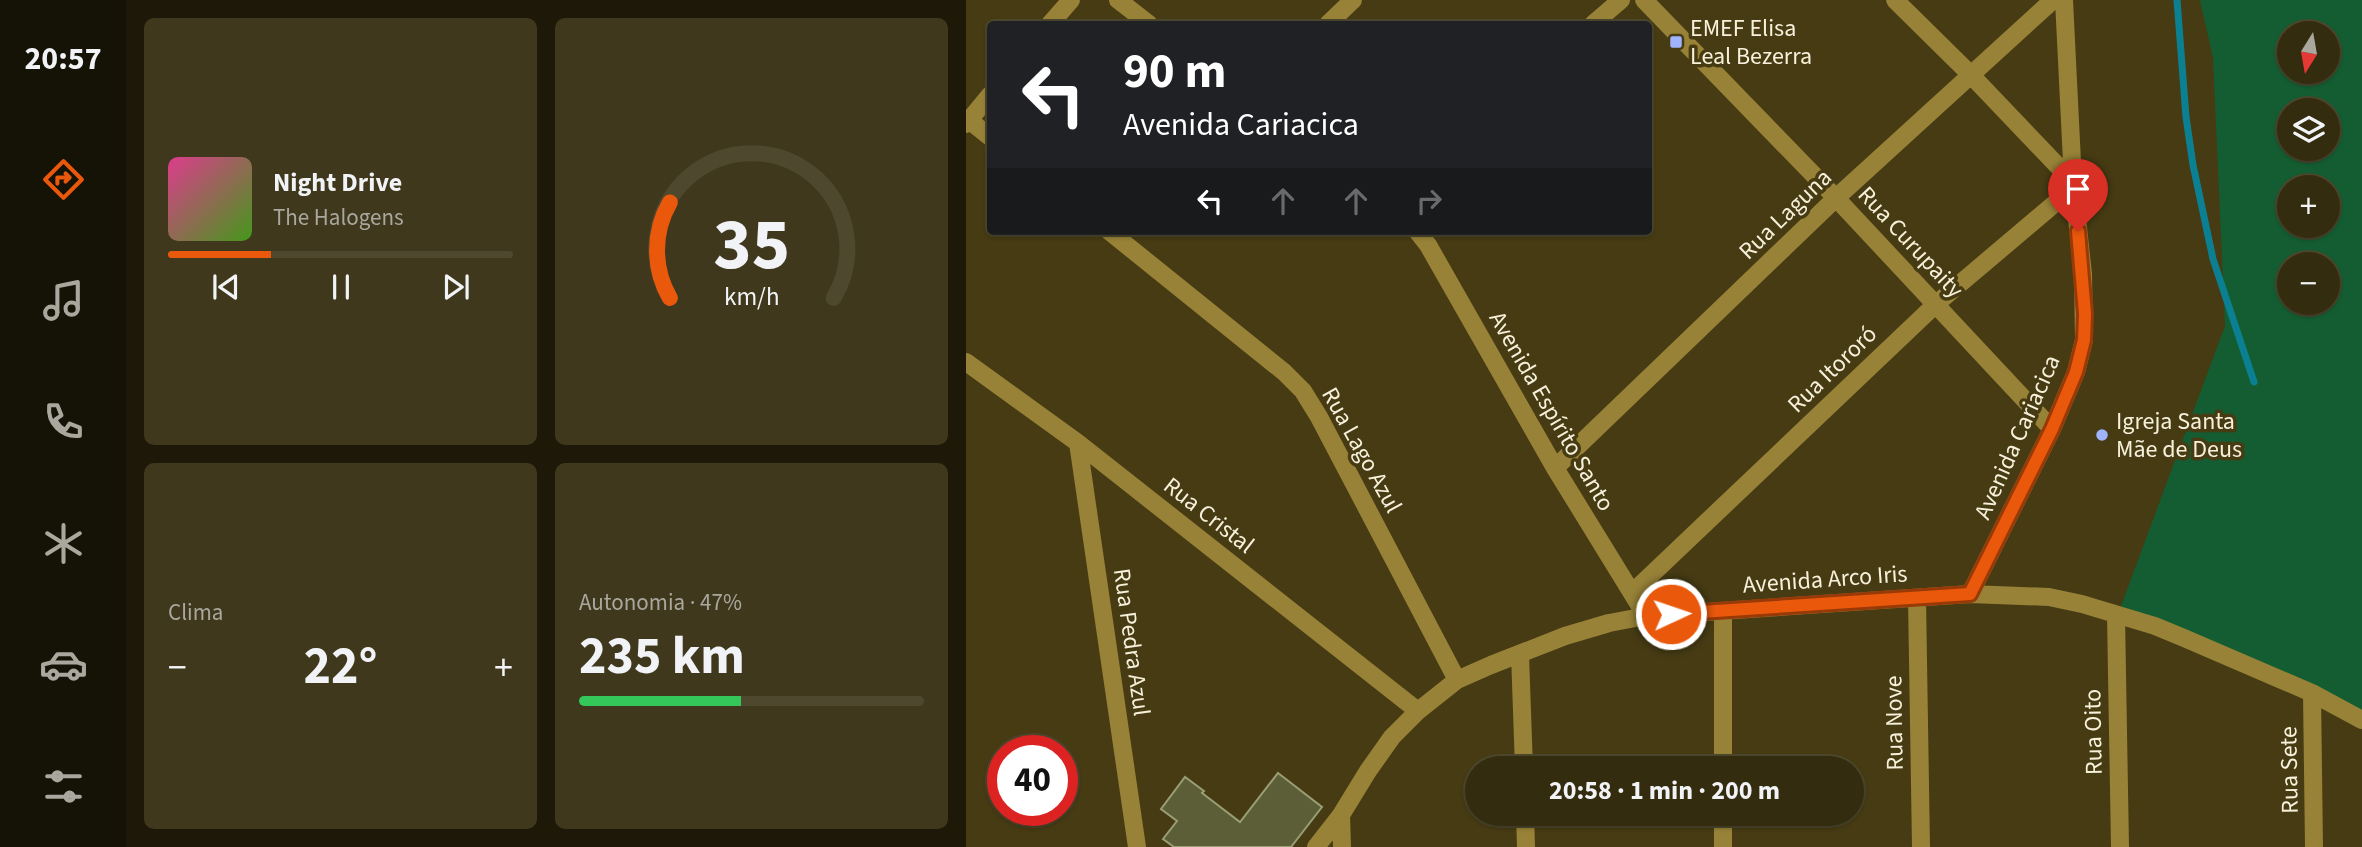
<!DOCTYPE html>
<html lang="pt">
<head>
<meta charset="utf-8">
<style>
	:root { --surface:#342c0e; --page:#3f381c; --text:#f1f3f6; --muted:#a9a79e; --line:#4e482e; --accent:#ea580c }
	body { margin:0; font-family:"Source Sans 3",sans-serif; background:var(--page); color:var(--text); height:100vh; display:flex; flex-direction:column; font-size:26px; white-space:nowrap }
	* { box-sizing:border-box; margin:0 }
	p { font-size:23px; color:var(--muted) }
	.icon { flex:none; width:38px; height:38px; fill:none; stroke:currentColor; stroke-width:2; stroke-linecap:round; stroke-linejoin:round }
	.map { position:relative; flex:1; overflow:hidden }
	.drawer { display:flex; flex-direction:column; gap:18px; padding:18px; background:#1d1808; width:840px }
	.drawer>* { flex:none }
	.guide { position:absolute; left:21px; top:21px; width:665px; height:214px; border-radius:7px; box-shadow:0 2px 5px #0004,0 0 0 2px var(--line); background:#202124; color:#fff; overflow:hidden }
	.needle { width:46px; rotate:191deg }
	.fabs { position:absolute; left:1311px; top:21px; display:grid; gap:14px }
	.fabs a { display:grid; place-items:center; width:63px; height:63px; border-radius:50%; background:var(--surface); box-shadow:0 2px 5px #0004,0 0 0 2px var(--line); font-size:35px }
	.speed { position:absolute; left:21px; top:735px; display:flex; gap:14px; font-size:35px; font-weight:700; text-align:center }
	.speed>* { display:grid; place-content:center; width:91px; height:91px; border-radius:50%; background:var(--surface); box-shadow:0 2px 5px #0004,0 0 0 2px var(--line); line-height:1 }
	.speed .limit { border:10px solid #d22; background:#fff; color:#111 }
	.pin { position:absolute; display:grid; place-items:center; width:60px; height:60px; color:#fff; margin:-72px -30px; border-radius:50% 50% 50% 0; rotate:-45deg; box-shadow:0 0 7px #0007 }
	.pin .icon { rotate:45deg }
	.me { position:absolute; width:77px; margin:-38px; rotate:87deg; stroke-linejoin:round; filter:drop-shadow(0 0 5px #0008) }
	.turn { display:flex; align-items:center; gap:24px; height:147px; padding:0 21px; font-size:32px }
	.turn .icon { width:91px; height:91px; stroke-width:2.5 }
	.turn b { display:block; font-size:49px; line-height:60px }
	.lanes { display:flex; align-items:center; height:66px; padding:0 21px; background:#0003; justify-content:center; gap:35px; direction:ltr }
	.lanes .off { opacity:.35 }
	.big { font-size:52px; font-weight:700; line-height:1.1 }
	.drawer .tile { flex:1; display:flex; flex-direction:column; justify-content:center; gap:10px; min-width:0; padding:0 24px; border-radius:10px; background:var(--page) }
	.drawer .dial { align-items:center; gap:0 }
	.dial svg { height:182px; overflow:visible; fill:none; stroke:var(--line); stroke-width:7; stroke-linecap:round; text-anchor:middle }
	.dial text { fill:var(--text); stroke:none }
	.song { display:flex; align-items:center; gap:21px }
	.cover { width:84px; height:84px; border-radius:10px; background:linear-gradient(135deg,hsl(330 70% 55%),hsl(100 70% 35%)) }
	.played { height:7px; border-radius:4px; background:linear-gradient(90deg,var(--accent) 30%,var(--line) 30%) }
	.keys { display:flex; justify-content:space-around; direction:ltr }
	.heat { display:flex; justify-content:space-between; align-items:center; font-size:38px; direction:ltr }
	.charge { height:10px; border-radius:5px; background:linear-gradient(90deg,#34c759 47%,var(--line) 0) }
	.drawer .tiles { flex:1; display:grid; gap:18px; grid-template-columns:repeat(2,1fr) }
	.trip { position:absolute; left:499px; top:756px; width:399px; height:70px; border-radius:35px; background:var(--surface); box-shadow:0 2px 5px #0004,0 0 0 2px var(--line); font-weight:700; line-height:70px; text-align:center }
	main { display:flex; flex:1; min-height:0 }
	.menu { display:flex; flex-direction:column; width:126px; justify-content:space-around; align-items:center; background:#151206; color:var(--muted) }
	.menu .icon { width:49px; height:49px }
	.menu .active { color:var(--accent) }
	.menu b { font-size:32px; color:var(--text) }
	.map>svg:first-child { display:block }
	.green { fill:#145d32; fill-rule:evenodd }
	.lines { fill:none; stroke-linecap:round; stroke-linejoin:round }
	.stream { stroke:#0c8093; stroke-width:7 }
	.building { fill:#5b5e37; stroke:#9a9e75; stroke-width:2 }
	.minor { stroke:#988237; stroke-width:18 }
	.route-casing { stroke:#983908; stroke-width:18 }
	.route { stroke:#ea580c; stroke-width:12 }
	.poi-dot { fill:#a0b3fd; stroke:#463b13; stroke-width:2.5 }
	.labels { text-anchor:middle; stroke-width:7; stroke-linejoin:round; paint-order:stroke }
	.poi-label { font-size:24px; fill:#f7f1db; stroke:#463b13; text-anchor:start }
	.street-label { font-size:24px; fill:#f7f1db; stroke:#463b13 }
</style>
</head>
<body>
<main>
<nav class="menu">
<b>20:57</b>
<svg class="icon active" aria-label="directions" viewBox="0 0 24 24"><path d="M12 3l9 9-9 9-9-9zM9 14v-3h6M13 9l2 2-2 2"/></svg>
<svg class="icon" aria-label="music" viewBox="0 0 24 24"><path d="M9 18V5l10-2v13"/><circle cx="6" cy="18" r="3"/><circle cx="16" cy="16" r="3"/></svg>
<svg class="icon" aria-label="phone" viewBox="0 0 24 24"><path d="M5 4h4l2 5-3 2q2 4 5 5l2-3 5 2v4C11 20 4 13 5 4z"/></svg>
<svg class="icon" aria-label="climate" viewBox="0 0 24 24"><path d="M12 3v18M4 7l16 10M4 17L20 7"/></svg>
<svg class="icon" aria-label="car" viewBox="0 0 24 24"><path d="M5 17H2v-5l4-1 3-4h7l3 4 3 1v5h-3M9 17h6M6 11h13"/><circle cx="7" cy="17" r="2"/><circle cx="17" cy="17" r="2"/></svg>
<svg class="icon" aria-label="filters" viewBox="0 0 24 24"><path d="M4 7h16M4 17h16"/><circle cx="9" cy="7" r="2"/><circle cx="15" cy="17" r="2"/></svg>
</nav>
<section class="drawer">
<div class="tiles">
<div class="tile">
<div class="song"><i class="cover"></i><div><b>Night Drive</b><p>The Halogens</p></div></div>
<div class="played"></div>
<div class="keys"><svg class="icon" aria-label="previous" viewBox="0 0 24 24"><path d="M18 5L8 12l10 7zM5 5v14"/></svg><svg class="icon" aria-label="pause" viewBox="0 0 24 24"><path d="M8 5v14M16 5v14"/></svg><svg class="icon" aria-label="next" viewBox="0 0 24 24"><path d="M6 5l10 7-10 7zM19 5v14"/></svg></div>
</div>
<div class="tile dial"><svg viewBox="0 0 100 80">
<path d="M14 69A42 42 0 1 1 86 69"/>
<path d="M14 69A42 42 0 0 1 14 27" stroke="#ea580c"/>
<text x="50" y="56" font-size="32" font-weight="700">35</text>
<text x="50" y="72" font-size="11">km/h</text>
</svg></div>
<div class="tile"><p>Clima</p>
<div class="heat"><a>−</a><b class="big">22°</b><a>+</a></div>
</div>
<div class="tile"><p>Autonomia · 47%</p><b class="big">235 km</b><div class="charge"></div></div>
</div>
</section>
<div class="map">
<svg width="1396" height="847" viewBox="0 0 1396 847">
	<rect width="100%" height="100%" fill="#463b13"/>
	<!-- green -->
	<path class="green" d="M 1234,0 L 1396,0 L 1396,719 L 1152,614 L 1259,326 L 1247,58 ZM 1323,33 L 1362,33 L 1362,72 L 1323,72 ZM 1323,110 L 1362,110 L 1362,149 L 1323,149 ZM 1323,187 L 1362,187 L 1362,226 L 1323,226 ZM 1323,264 L 1362,264 L 1362,303 L 1323,303 Z"/>
	<g class="lines">
		<!-- stream -->
		<path class="stream" d="M 1211,0 L 1220,117 L 1227,165 L 1247,259 L 1288,382"/>
	</g>
	<!-- building -->
	<path class="building" d="M 312,773 L 356,807 L 325,847 L 208,847 L 197,839 L 211,821 L 195,809 L 219,777 L 238,791 L 236,793 L 274,822 Z"/>
	<g class="lines">
		<!-- minor -->
		<path class="minor" d="M 152,0 L 183,24
			M 678,0 L 870,198 L 1086,429
			M 929,0 L 1004,74 L 1107,182
			M 84,24 L 105,0
			M 362,24 L 387,0
			M 627,24 L 655,0
			M 3,120 L 24,137
			M 0,124 L 24,95
			M 143,231 L 318,372 L 337,391 L 353,417 L 491,680
			M 451,231 L 462,245 L 589,468 L 680,616
			M 0,362 L 112,443 L 452,711
			M 112,443 L 171,847
			M 589,468 L 870,198 L 1087,0
			M 666,593 L 970,304 L 1107,188
			M 1004,594 L 1086,429 L 1110,372 L 1118,340 L 1117,274 L 1107,182 L 1098,0
			M 951,598 L 955,847
			M 757,611 L 757,768
			M 1150,615 L 1154,847
			M 554,654 L 558,768
			M 1346,693 L 1348,847
			M 559,814 L 560,847
			M 757,814 L 757,847
			M 375,815 L 376,847
			M 350,847 L 375,815 L 402,771 L 426,737 L 452,711 L 491,680 L 525,665 L 599,636 L 643,623 L 680,616 L 1004,594 L 1083,597 L 1116,604 L 1189,626 L 1218,638 L 1346,693 L 1396,720"/>
	</g>
	<g class="lines">
		<!-- route casing -->
		<g class="route-casing">
			<path id="route" d="M 705,614 L 1004,594 L 1086,429 L 1110,372 L 1118,340 L 1119,314 L 1112,231"/>
		</g>
		<!-- route -->
		<use href="#route" class="route"/>
	</g>
	<!-- markers -->
	<g class="poi-dot">
		<rect x="703" y="35" width="14" height="14" rx="3.5"/>
		<circle cx="1136" cy="435" r="7"/>
	</g>
	<g class="labels">
		<!-- poi labels -->
		<g class="poi-label">
			<text x="724" y="36">EMEF Elisa<tspan x="724" dy="28">Leal Bezerra</tspan></text>
			<text x="1150" y="429">Igreja Santa<tspan x="1150" dy="28">Mãe de Deus</tspan></text>
		</g>
		<!-- street labels -->
		<g class="street-label">
			<text transform="translate(819 214) rotate(-44)" y="8">Rua Laguna</text>
			<text transform="translate(945 242) rotate(47)" y="8">Rua Curupaity</text>
			<text transform="translate(866 369) rotate(-44)" y="8">Rua Itororó</text>
			<text transform="translate(586 411) rotate(60)" y="8">Avenida Espírito Santo</text>
			<text transform="translate(1051 437) rotate(-66)" y="8">Avenida Cariacica</text>
			<text transform="translate(396 450) rotate(61)" y="8">Rua Lago Azul</text>
			<text transform="translate(243 515) rotate(38)" y="8">Rua Cristal</text>
			<text transform="translate(859 579) rotate(-4)" y="8">Avenida Arco Iris</text>
			<text transform="translate(166 642) rotate(82)" y="8">Rua Pedra Azul</text>
			<text transform="translate(928 723) rotate(-91)" y="8">Rua Nove</text>
			<text transform="translate(1127 732) rotate(-91)" y="8">Rua Oito</text>
			<text transform="translate(1323 770) rotate(-91)" y="8">Rua Sete</text>
		</g>
	</g>
</svg>
<div class="fabs">
<a><svg class="needle" viewBox="-14 -14 28 28"><path d="M0-13l5 13h-10z" fill="#e53935"/><path d="M0 13l5-13h-10z" fill="#a9a79e"/></svg></a>
<a><svg class="icon" aria-label="layers" viewBox="0 0 24 24"><path d="M12 4l9 5-9 5-9-5zM3 14l9 5 9-5"/></svg></a>
<a>+</a>
<a>−</a>
</div>
<div class="speed"><div class="limit">40</div></div>
<div class="pin" style="left:1112px;top:231px;background:#d93025"><svg class="icon" aria-label="arrive" viewBox="0 0 24 24"><path d="M6 21V4h12l-3 4 3 4H6"/></svg></div>
<svg class="me" style="left:705px;top:614px" viewBox="-20 -20 40 40"><circle r="17" fill="#ea580c" stroke="#fff" stroke-width="3"/><path d="M0-11L8 9 0 5-8 9z" fill="#fff"/></svg>
<div class="trip">20:58 · 1 min · 200 m</div>
<div class="guide">
<div class="turn"><svg class="icon" aria-label="left" viewBox="0 0 24 24"><path d="M17 20v-9H6M10 6l-5 5 5 5"/></svg><div><b>90 m</b>Avenida Cariacica</div></div>
<div class="lanes"><svg class="icon" aria-label="left" viewBox="0 0 24 24"><path d="M17 20v-9H6M10 6l-5 5 5 5"/></svg><svg class="icon off" aria-label="ahead" viewBox="0 0 24 24"><path d="M12 20V5M6 11l6-6 6 6"/></svg><svg class="icon off" aria-label="ahead" viewBox="0 0 24 24"><path d="M12 20V5M6 11l6-6 6 6"/></svg><svg class="icon off" aria-label="right" viewBox="0 0 24 24"><path d="M7 20v-9h11M14 6l5 5-5 5"/></svg></div>
</div>
</div>
</main>
</body>
</html>
